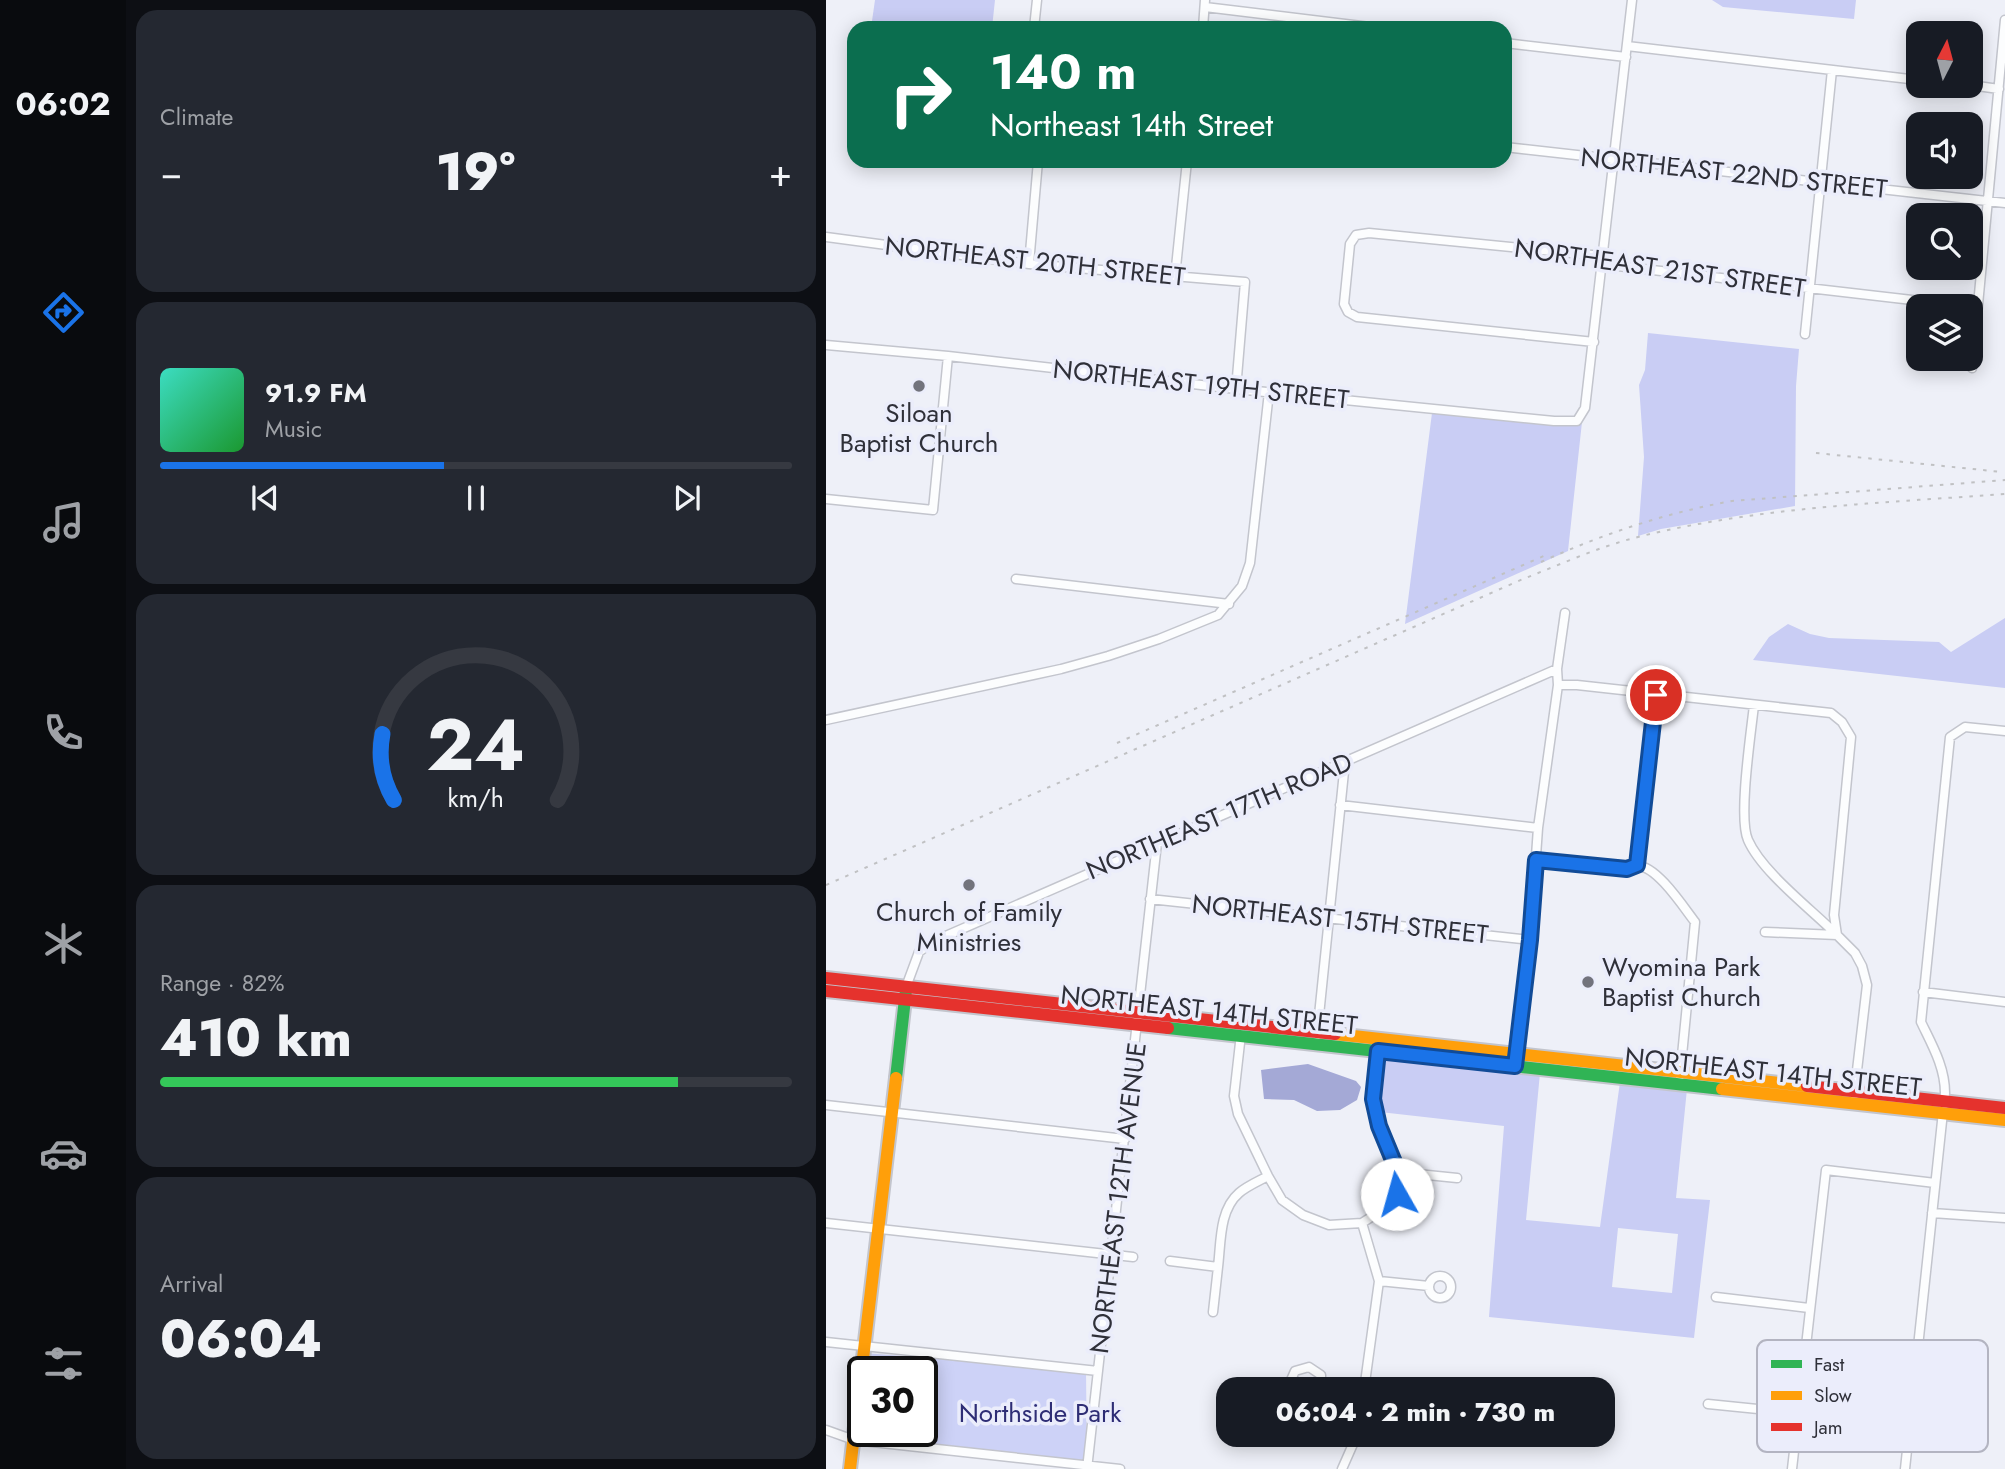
<!DOCTYPE html>
<html lang="en">
<head>
<meta charset="utf-8">
<style>
	:root { --surface:#171b24; --page:#242831; --text:#f1f3f6; --muted:#9ea1a6; --line:#363941; --accent:#1a73e8 }
	body { margin:0; font-family:Jost,sans-serif; background:var(--page); color:var(--text); height:100vh; display:flex; flex-direction:column; font-size:26px; white-space:nowrap }
	* { box-sizing:border-box; margin:0 }
	p { font-size:23px; color:var(--muted) }
	.icon { flex:none; width:38px; height:38px; fill:none; stroke:currentColor; stroke-width:2; stroke-linecap:round; stroke-linejoin:round }
	.map { position:relative; flex:1; overflow:hidden }
	.drawer { display:flex; flex-direction:column; gap:10px; padding:10px; background:#0d0f14; width:700px }
	.drawer>* { flex:none }
	.hud { position:absolute; left:21px; top:21px; width:665px; height:147px; border-radius:21px; box-shadow:0 4px 18px #0003; background:#0b6e4f; color:#fff; overflow:hidden }
	.needle { width:46px; rotate:6deg }
	.tools { position:absolute; left:1080px; top:21px; display:grid; gap:14px }
	.tools a { display:grid; place-items:center; width:77px; height:77px; border-radius:14px; background:var(--surface); box-shadow:0 4px 18px #0003; font-size:35px }
	.speed { position:absolute; left:21px; top:1356px; display:flex; gap:14px; font-size:35px; font-weight:700; text-align:center }
	.speed>* { display:grid; place-content:center; width:91px; height:91px; border-radius:50%; background:var(--surface); box-shadow:0 4px 18px #0003; line-height:1 }
	.speed .limit { border:4px solid #111; border-radius:10px; background:#fff; color:#111 }
	.pin { position:absolute; display:grid; place-items:center; width:60px; height:60px; color:#fff; margin:-30px; border:4px solid #fff; border-radius:50%; box-shadow:0 2px 7px #0007 }
	.me { position:absolute; width:77px; margin:-38px; rotate:353deg; stroke-linejoin:round; filter:drop-shadow(0 0 5px #0008) }
	.turn { display:flex; align-items:center; gap:24px; height:147px; padding:0 28px; font-size:32px }
	.turn .icon { width:91px; height:91px; stroke-width:2.5 }
	.turn b { display:block; font-size:49px; line-height:60px }
	.big { font-size:52px; font-weight:800; line-height:1.1 }
	.drawer .card { flex:1; display:flex; flex-direction:column; justify-content:center; gap:10px; min-width:0; padding:0 24px; border-radius:21px; background:var(--page) }
	.drawer .dial { align-items:center; gap:0 }
	.dial svg { height:182px; overflow:visible; fill:none; stroke:var(--line); stroke-width:7; stroke-linecap:round; text-anchor:middle }
	.dial text { fill:var(--text); stroke:none }
	.song { display:flex; align-items:center; gap:21px }
	.cover { width:84px; height:84px; border-radius:10px; background:linear-gradient(135deg,hsl(170 70% 55%),hsl(130 70% 35%)) }
	.played { height:7px; border-radius:4px; background:linear-gradient(90deg,var(--accent) 45%,var(--line) 45%) }
	.keys { display:flex; justify-content:space-around; direction:ltr }
	.heat { display:flex; justify-content:space-between; align-items:center; font-size:38px; direction:ltr }
	.charge { height:10px; border-radius:5px; background:linear-gradient(90deg,#34c759 82%,var(--line) 0) }
	.trip { position:absolute; left:390px; top:1377px; width:399px; height:70px; border-radius:21px; background:var(--surface); box-shadow:0 4px 18px #0003; font-weight:800; line-height:70px; text-align:center }
	main { display:flex; flex:1; min-height:0 }
	.tab-bar { display:flex; flex-direction:column; width:126px; justify-content:space-around; align-items:center; background:#090b0e; color:var(--muted) }
	.tab-bar .icon { width:49px; height:49px }
	.tab-bar .current { color:var(--accent) }
	.tab-bar b { font-size:32px; color:var(--text) }
	.map>svg:first-child { display:block }
	.green { fill:#cdd2f7; fill-rule:evenodd }
	.forest { fill:#c9cdf4; fill-rule:evenodd }
	.water { fill:#a4a9d6 }
	.lines { fill:none; stroke-linecap:round; stroke-linejoin:round }
	.street-casing { stroke:#c3c5cd; stroke-width:11 }
	.fast-casing { stroke:#c3c5cd; stroke-width:16 }
	.slow-casing { stroke:#c3c5cd; stroke-width:16 }
	.jam-casing { stroke:#c3c5cd; stroke-width:16 }
	.street { stroke:#fcfdfe; stroke-width:8 }
	.fast { stroke:#30b455; stroke-width:12 }
	.slow { stroke:#ff9f0a; stroke-width:12 }
	.jam { stroke:#e5322d; stroke-width:12 }
	.rail { stroke:#c0c1c3; stroke-width:2; stroke-dasharray:3.5 7; stroke-linecap:butt }
	.route-casing { stroke:#114b97; stroke-width:18 }
	.route { stroke:#1a73e8; stroke-width:12 }
	.poi-dot { fill:#72737c; stroke:#ebedfb; stroke-width:2.5 }
	.labels { text-anchor:middle; stroke-width:7; stroke-linejoin:round; paint-order:stroke }
	.street-label { font-size:26px; fill:#2f3039; stroke:#ebedfb }
	.poi-label { font-size:26px; fill:#2f3039; stroke:#ebedfb }
	.park-label { font-size:26px; fill:#2e2d75; stroke:#ebedfb }
	.key { fill:#ebedfb; stroke:#b3b4c1; stroke-width:2 }
	.key-label { font-size:19px; fill:#2f3039 }
</style>
</head>
<body>
<main>
<nav class="tab-bar">
<b>06:02</b>
<svg class="icon current" aria-label="directions" viewBox="0 0 24 24"><path d="M12 3l9 9-9 9-9-9zM9 14v-3h6M13 9l2 2-2 2"/></svg>
<svg class="icon" aria-label="music" viewBox="0 0 24 24"><path d="M9 18V5l10-2v13"/><circle cx="6" cy="18" r="3"/><circle cx="16" cy="16" r="3"/></svg>
<svg class="icon" aria-label="phone" viewBox="0 0 24 24"><path d="M5 4h4l2 5-3 2q2 4 5 5l2-3 5 2v4C11 20 4 13 5 4z"/></svg>
<svg class="icon" aria-label="climate" viewBox="0 0 24 24"><path d="M12 3v18M4 7l16 10M4 17L20 7"/></svg>
<svg class="icon" aria-label="car" viewBox="0 0 24 24"><path d="M5 17H2v-5l4-1 3-4h7l3 4 3 1v5h-3M9 17h6M6 11h13"/><circle cx="7" cy="17" r="2"/><circle cx="17" cy="17" r="2"/></svg>
<svg class="icon" aria-label="filters" viewBox="0 0 24 24"><path d="M4 7h16M4 17h16"/><circle cx="9" cy="7" r="2"/><circle cx="15" cy="17" r="2"/></svg>
</nav>
<section class="drawer">
<div class="card"><p>Climate</p>
<div class="heat"><a>−</a><b class="big">19°</b><a>+</a></div>
</div>
<div class="card">
<div class="song"><i class="cover"></i><div><b>91.9 FM</b><p>Music</p></div></div>
<div class="played"></div>
<div class="keys"><svg class="icon" aria-label="previous" viewBox="0 0 24 24"><path d="M18 5L8 12l10 7zM5 5v14"/></svg><svg class="icon" aria-label="pause" viewBox="0 0 24 24"><path d="M8 5v14M16 5v14"/></svg><svg class="icon" aria-label="next" viewBox="0 0 24 24"><path d="M6 5l10 7-10 7zM19 5v14"/></svg></div>
</div>
<div class="card dial"><svg viewBox="0 0 100 80">
<path d="M14 69A42 42 0 1 1 86 69"/>
<path d="M14 69A42 42 0 0 1 9 40" stroke="#1a73e8"/>
<text x="50" y="56" font-size="32" font-weight="700">24</text>
<text x="50" y="72" font-size="11">km/h</text>
</svg></div>
<div class="card"><p>Range · 82%</p><b class="big">410 km</b><div class="charge"></div></div>
<div class="card"><p>Arrival</p><b class="big">06:04</b></div>
</section>
<div class="map">
<svg width="1179" height="1469" viewBox="0 0 1179 1469">
	<rect width="100%" height="100%" fill="#eef0f8"/>
	<!-- green -->
	<path class="green" d="M 37,1353 L 260,1370 L 261,1466 L 28,1440 ZM 37,1372 L 96,1372 L 96,1432 L 37,1432 Z"/>
	<!-- forest -->
	<path class="forest" d="M 49,0 L 169,0 L 166,28 L 45,28 Z
		M 886,0 L 1030,0 L 1028,19 L 897,7 Z
		M 822,333 L 973,349 L 970,386 L 969,506 L 835,529 L 812,536 L 818,457 L 813,385 L 819,370 Z
		M 606,413 L 752,426 L 756,422 L 742,551 L 579,624 Z
		M 1179,618 L 1179,688 L 927,660 L 943,637 L 962,624 L 984,634 L 1003,638 L 1113,642 L 1125,652 Z
		M 555,1056 L 714,1073 L 700,1220 L 774,1227 L 794,1082 L 861,1089 L 850,1198 L 884,1200 L 868,1338 L 663,1317 L 678,1126 L 554,1112 L 551,1093 ZM 792,1228 L 852,1234 L 846,1293 L 786,1287 Z"/>
	<!-- water -->
	<path class="water" d="M 482,1064 L 530,1081 L 535,1087 L 531,1100 L 514,1110 L 491,1111 L 468,1100 L 438,1099 L 435,1070 Z"/>
	<g class="lines">
		<!-- street casing -->
		<g class="street-casing">
			<path id="street" d="M 379,7 L 552,28
				M 208,28 L 211,0
				M 377,28 L 379,0
				M 679,43 L 800,57
				M 801,46 L 1092,80
				M 1144,85 L 1173,89
				M 679,147 L 1179,203
				M 0,237 L 203,264 L 419,282 L 410,389
				M 203,264 L 212,161
				M 349,277 L 361,161
				M 979,334 L 1006,70
				M 768,342 L 531,317 L 522,312 L 518,304 L 524,244 L 530,235 L 543,233 L 776,256 L 783,265 L 1138,306
				M 0,345 L 122,356 L 410,389 L 728,421 L 751,421 L 759,408 L 806,0
				M 1146,368 L 1179,20
				M 0,499 L 107,510 L 122,356
				M 190,579 L 403,604
				M 739,613 L 731,669 L 732,685 L 751,685 L 1005,713 L 1016,722 L 1025,737 L 1008,915 L 1011,935 L 1029,953 L 1036,966 L 1041,985 L 1028,1096
				M 928,705 C 925,733 912,818 922,840 C 936,872 985,909 1011,935
				M 0,720 L 235,669 L 282,656 L 333,639 L 392,615 L 416,586 L 424,563 L 443,392
				M 514,805 L 712,828
				M 710,860 L 801,869 C 803,869 811,866 812,866 C 831,866 858,908 869,922 L 854,1076
				M 812,865 L 830,695
				M 324,899 L 704,940
				M 939,932 L 1011,935
				M 80,987 L 93,952 L 106,942 L 731,669
				M 1097,992 L 1179,1002
				M 415,1034 L 408,1096 L 412,1114 L 442,1176 L 456,1200 L 477,1215 L 503,1225 L 536,1223
				M 491,1035 L 519,762
				M 690,1057 L 704,940 L 712,828 L 732,685
				M 0,1105 L 299,1139
				M 572,1172 L 631,1178
				M 1106,1213 L 1179,1218
				M 0,1223 L 307,1257
				M 344,1261 L 392,1267 L 387,1312
				M 392,1267 C 395,1243 393,1210 413,1193 C 421,1186 433,1181 442,1176
				M603 1287a11 11 0 1 1 22 0a11 11 0 1 1-22 0Z
				M 553,1281 L 603,1286
				M 890,1297 L 983,1308
				M 0,1342 L 272,1371
				M 496,1385 L 527,1390
				M 466,1390 L 465,1380 L 469,1371 L 483,1367 L 495,1375 L 495,1390
				M 538,1390 L 553,1281 L 536,1223 C 596,1186 567,1177 553,1125 C 546,1099 549,1076 552,1050
				M 882,1404 L 972,1413
				M 0,1430 L 28,1440 L 294,1469
				M 261,1469 L 331,843
				M 516,1469 L 531,1435
				M 966,1469 L 1000,1170 L 1109,1183
				M 1079,1469 L 1119,1093 C 1119,1067 1106,1045 1095,1022 L 1124,737 L 1139,727 L 1179,731"/>
		</g>
		<!-- fast casing -->
		<g class="fast-casing">
			<path id="fast" d="M 342,1028 L 896,1089
				M 70,1078 L 80,990"/>
		</g>
		<!-- slow casing -->
		<g class="slow-casing">
			<path id="slow" d="M 509,1034 L 981,1086
				M 896,1089 L 1179,1120
				M 24,1469 L 70,1078"/>
		</g>
		<!-- jam casing -->
		<g class="jam-casing">
			<path id="jam" d="M 0,978 L 509,1034
				M 0,991 L 342,1028
				M 981,1086 L 1179,1108"/>
		</g>
		<!-- street -->
		<use href="#street" class="street"/>
		<!-- fast -->
		<use href="#fast" class="fast"/>
		<!-- slow -->
		<use href="#slow" class="slow"/>
		<!-- jam -->
		<use href="#jam" class="jam"/>
		<!-- rail -->
		<path class="rail" d="M 990,453 L 1176,472
			M 715,562 C 777,534 839,513 906,501 L 1179,480
			M 291,743 L 720,555
			M 0,885 L 697,579 C 733,565 770,548 808,538 C 929,507 1055,503 1179,494"/>
	</g>
	<g class="lines">
		<!-- route casing -->
		<g class="route-casing">
			<path id="route" d="M 571,1194 L 572,1172 L 553,1126 L 547,1099 L 552,1051 L 689,1066 L 704,940 L 710,860 L 801,869 L 811,865 L 830,695"/>
		</g>
		<!-- route -->
		<use href="#route" class="route"/>
	</g>
	<!-- markers -->
	<g class="poi-dot">
		<circle cx="93" cy="386" r="7"/>
		<circle cx="143" cy="885" r="7"/>
		<circle cx="762" cy="982" r="7"/>
	</g>
	<g class="labels">
		<!-- street labels -->
		<g class="street-label">
			<text transform="translate(908 173) rotate(6)" y="9">NORTHEAST 22ND STREET</text>
			<text transform="translate(209 261) rotate(6)" y="9">NORTHEAST 20TH STREET</text>
			<text transform="translate(834 268) rotate(8)" y="9">NORTHEAST 21ST STREET</text>
			<text transform="translate(375 384) rotate(6)" y="9">NORTHEAST 19TH STREET</text>
			<text transform="translate(393 816) rotate(-23)" y="9">NORTHEAST 17TH ROAD</text>
			<text transform="translate(514 919) rotate(6)" y="9">NORTHEAST 15TH STREET</text>
			<text transform="translate(383 1010) rotate(6)" y="9">NORTHEAST 14TH STREET</text>
			<text transform="translate(947 1072) rotate(6)" y="9">NORTHEAST 14TH STREET</text>
			<text transform="translate(292 1198) rotate(-83)" y="9">NORTHEAST 12TH AVENUE</text>
		</g>
		<!-- poi labels -->
		<g class="poi-label">
			<text x="93" y="422">Siloan<tspan x="93" dy="30">Baptist Church</tspan></text>
			<text x="143" y="921">Church of Family<tspan x="143" dy="30">Ministries</tspan></text>
			<text x="776" y="976" text-anchor="start">Wyomina Park<tspan x="776" dy="30">Baptist Church</tspan></text>
		</g>
		<!-- park labels -->
		<g class="park-label">
			<text x="214" y="1422">Northside Park</text>
		</g>
	</g>
	<!-- legend -->
	<rect x="931" y="1340" width="231" height="112" rx="10" class="key"/>
	<rect x="945" y="1360" width="31" height="8" fill="#30b455"/>
	<rect x="945" y="1391" width="31" height="9" fill="#ff9f0a"/>
	<rect x="945" y="1423" width="31" height="8" fill="#e5322d"/>
	<g class="key-label">
		<text x="988" y="1371">Fast</text>
		<text x="988" y="1402">Slow</text>
		<text x="988" y="1434">Jam</text>
	</g>
</svg>
<div class="tools">
<a><svg class="needle" viewBox="-14 -14 28 28"><path d="M0-13l5 13h-10z" fill="#e53935"/><path d="M0 13l5-13h-10z" fill="#9ea1a6"/></svg></a>
<a><svg class="icon" aria-label="sound" viewBox="0 0 24 24"><path d="M4 9h4l5-4v14l-5-4H4zM17 9q2 3 0 6"/></svg></a>
<a><svg class="icon" aria-label="search" viewBox="0 0 24 24"><circle cx="10" cy="10" r="6"/><path d="M15 15l6 6"/></svg></a>
<a><svg class="icon" aria-label="layers" viewBox="0 0 24 24"><path d="M12 4l9 5-9 5-9-5zM3 14l9 5 9-5"/></svg></a>
</div>
<div class="speed"><div class="limit">30</div></div>
<div class="pin" style="left:830px;top:695px;background:#d93025"><svg class="icon" aria-label="arrive" viewBox="0 0 24 24"><path d="M6 21V4h12l-3 4 3 4H6"/></svg></div>
<svg class="me" style="left:571px;top:1194px" viewBox="-20 -20 40 40"><circle r="19" fill="#fff"/><path d="M0-13L10 11 0 6-10 11z" fill="#1a73e8"/></svg>
<div class="trip">06:04 · 2 min · 730 m</div>
<div class="hud">
<div class="turn"><svg class="icon" aria-label="right" viewBox="0 0 24 24"><path d="M7 20v-9h11M14 6l5 5-5 5"/></svg><div><b>140 m</b>Northeast 14th Street</div></div>
</div>
</div>
</main>
</body>
</html>
